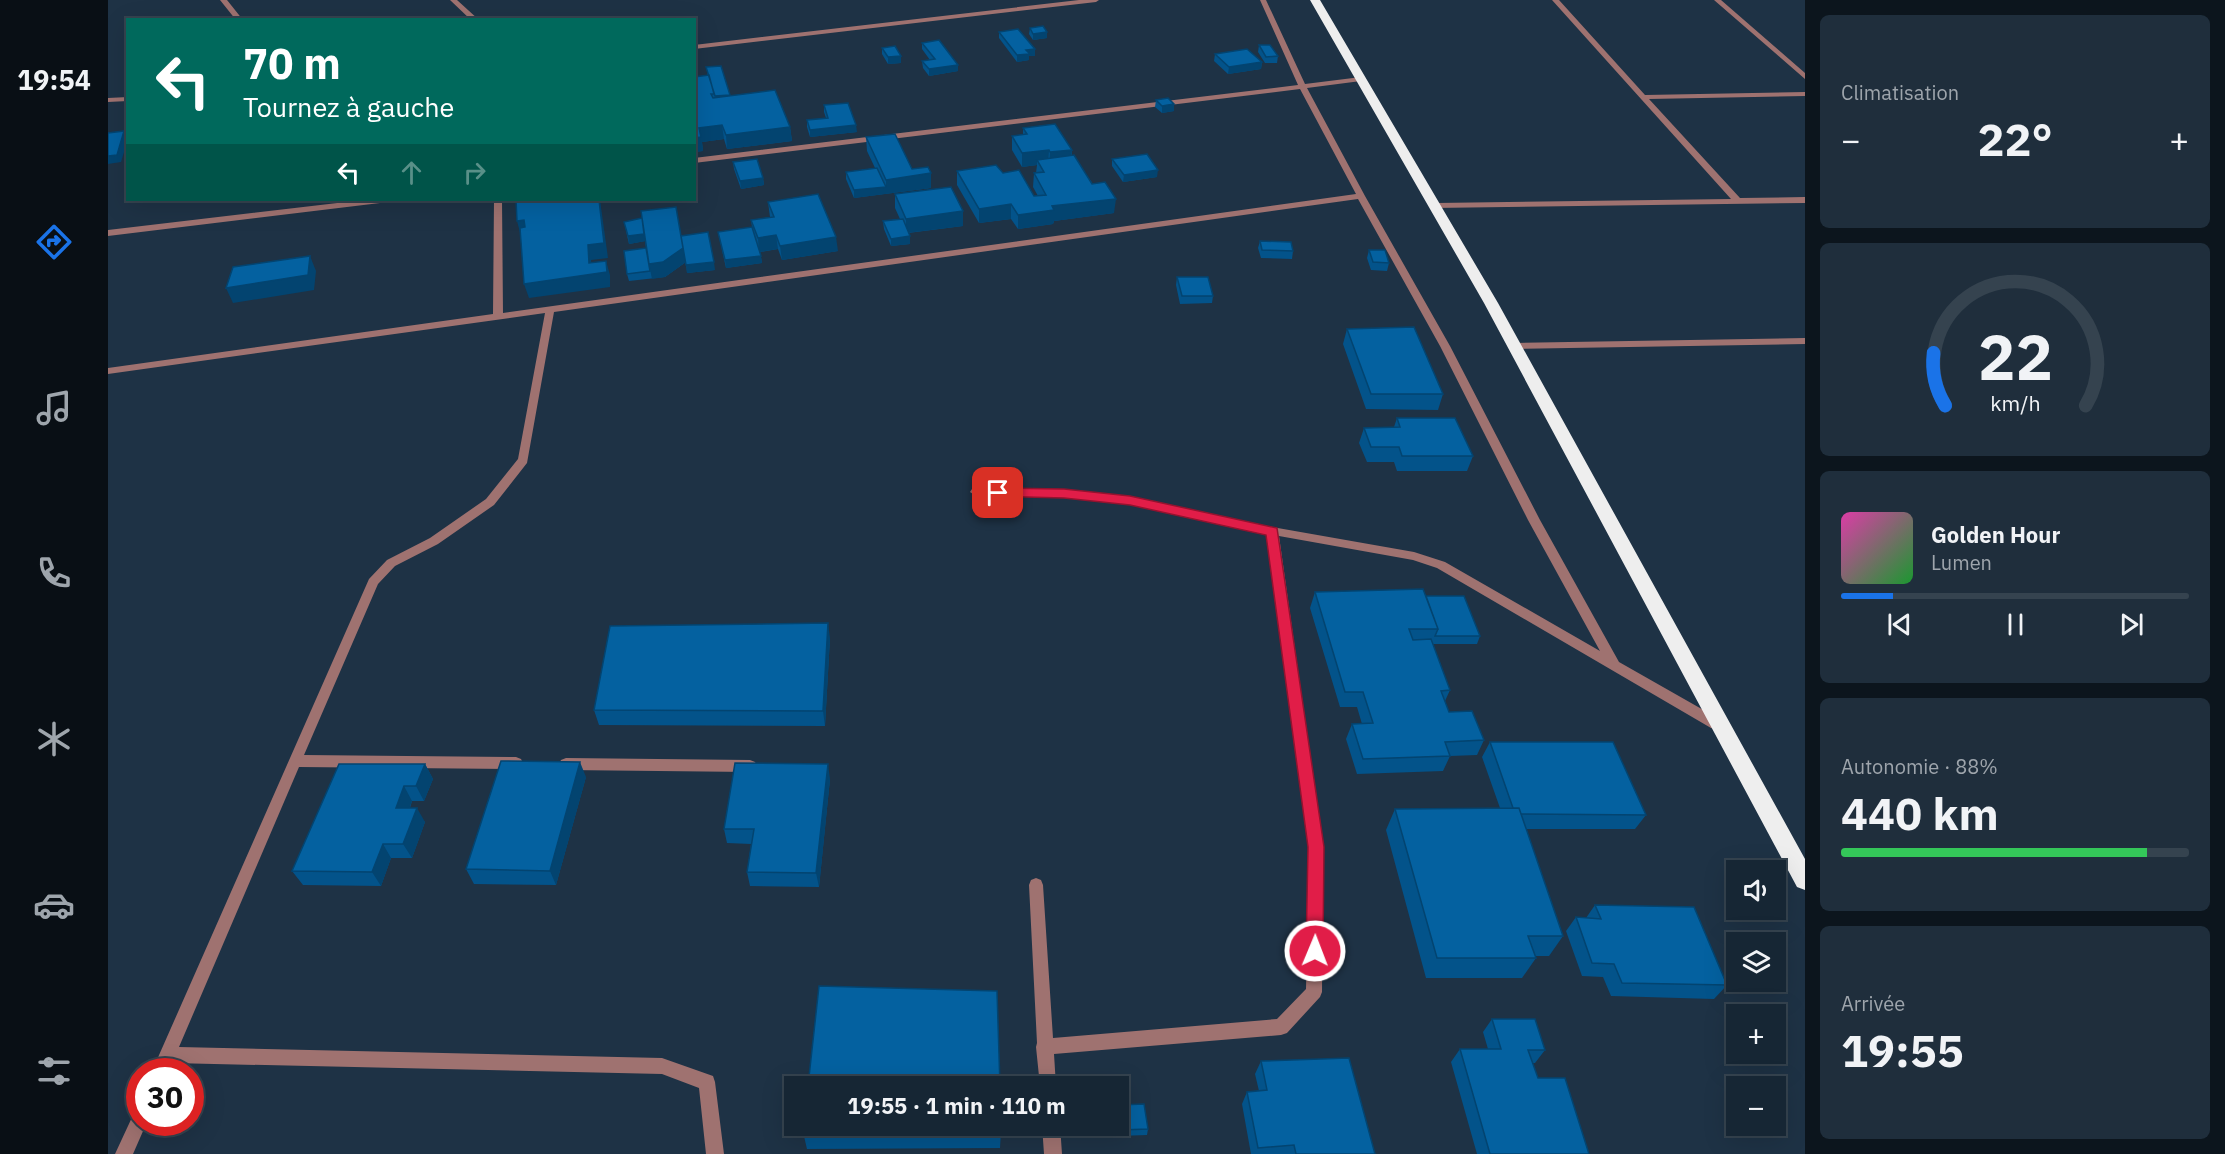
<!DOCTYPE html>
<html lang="fr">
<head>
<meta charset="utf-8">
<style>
	:root { --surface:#162634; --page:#1f2e3c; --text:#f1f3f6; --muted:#9ea5ac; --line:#35434f; --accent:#1a73e8 }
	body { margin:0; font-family:"IBM Plex Sans",sans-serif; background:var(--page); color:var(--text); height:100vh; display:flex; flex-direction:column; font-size:22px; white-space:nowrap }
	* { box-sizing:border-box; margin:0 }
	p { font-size:20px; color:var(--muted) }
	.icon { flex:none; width:33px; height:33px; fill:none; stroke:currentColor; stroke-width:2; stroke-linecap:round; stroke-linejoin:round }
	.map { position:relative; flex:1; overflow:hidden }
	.side { display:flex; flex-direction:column; gap:15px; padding:15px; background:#0c151d; width:420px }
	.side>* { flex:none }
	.top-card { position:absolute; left:18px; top:18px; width:570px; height:183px; border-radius:0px; box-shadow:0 6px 24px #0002,0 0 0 2px var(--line); background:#00695c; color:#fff; overflow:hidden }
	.buttons { position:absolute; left:1618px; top:860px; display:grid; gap:12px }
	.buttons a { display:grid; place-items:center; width:60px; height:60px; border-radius:0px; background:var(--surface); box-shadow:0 6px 24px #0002,0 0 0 2px var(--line); font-size:30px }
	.speed { position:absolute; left:18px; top:1058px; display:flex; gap:12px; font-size:30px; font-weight:700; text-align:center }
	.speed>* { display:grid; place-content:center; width:78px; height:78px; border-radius:50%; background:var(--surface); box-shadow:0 6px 24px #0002,0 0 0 2px var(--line); line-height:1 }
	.speed .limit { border:9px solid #d22; background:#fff; color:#111 }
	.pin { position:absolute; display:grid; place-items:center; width:51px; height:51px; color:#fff; margin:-26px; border-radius:12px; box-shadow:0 3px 9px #0006 }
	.me { position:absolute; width:66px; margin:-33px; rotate:1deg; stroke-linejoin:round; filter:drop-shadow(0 0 4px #0008) }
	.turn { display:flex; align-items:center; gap:21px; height:126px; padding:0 18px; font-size:27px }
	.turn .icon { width:78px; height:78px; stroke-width:2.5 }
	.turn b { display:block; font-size:42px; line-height:51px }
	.lanes { display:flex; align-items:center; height:57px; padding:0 18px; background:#0003; justify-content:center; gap:30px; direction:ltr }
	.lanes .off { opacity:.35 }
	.big { font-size:45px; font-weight:700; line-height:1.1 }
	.side .card { flex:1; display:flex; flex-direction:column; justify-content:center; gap:9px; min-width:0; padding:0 21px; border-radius:9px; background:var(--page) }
	.side .dial { align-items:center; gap:0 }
	.dial svg { height:156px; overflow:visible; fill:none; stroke:var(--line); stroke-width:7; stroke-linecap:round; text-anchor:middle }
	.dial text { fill:var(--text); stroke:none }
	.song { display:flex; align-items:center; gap:18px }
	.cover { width:72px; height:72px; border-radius:9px; background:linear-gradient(135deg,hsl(320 70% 55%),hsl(130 70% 35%)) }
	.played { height:6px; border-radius:3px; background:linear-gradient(90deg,var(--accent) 15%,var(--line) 15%) }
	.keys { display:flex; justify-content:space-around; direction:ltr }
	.heat { display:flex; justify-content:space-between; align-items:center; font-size:33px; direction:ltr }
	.charge { height:9px; border-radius:4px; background:linear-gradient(90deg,#34c759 88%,var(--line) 0) }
	.trip { position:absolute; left:676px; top:1076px; width:345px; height:60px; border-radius:0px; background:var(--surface); box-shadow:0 6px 24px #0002,0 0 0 2px var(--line); font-weight:700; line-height:60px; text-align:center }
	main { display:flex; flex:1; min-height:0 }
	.dock { display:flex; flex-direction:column; width:108px; justify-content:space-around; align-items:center; background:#090f15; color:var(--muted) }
	.dock .icon { width:42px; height:42px }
	.dock .active { color:var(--accent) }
	.dock b { font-size:27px; color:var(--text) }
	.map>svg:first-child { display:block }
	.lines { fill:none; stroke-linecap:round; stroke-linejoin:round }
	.street { fill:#9f7270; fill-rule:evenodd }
	.highway { fill:#eee; fill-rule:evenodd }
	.wall { fill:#03538a }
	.shaded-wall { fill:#034470 }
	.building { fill:#0461a0; stroke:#034470; stroke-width:1.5 }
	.route { fill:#e11d48; stroke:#92132f; stroke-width:1.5 }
</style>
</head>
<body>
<main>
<nav class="dock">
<b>19:54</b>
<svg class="icon active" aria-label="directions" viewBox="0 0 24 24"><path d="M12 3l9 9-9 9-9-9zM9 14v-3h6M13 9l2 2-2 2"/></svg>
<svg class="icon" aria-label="music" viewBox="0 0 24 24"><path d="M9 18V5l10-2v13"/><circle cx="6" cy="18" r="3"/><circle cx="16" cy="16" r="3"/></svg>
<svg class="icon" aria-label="phone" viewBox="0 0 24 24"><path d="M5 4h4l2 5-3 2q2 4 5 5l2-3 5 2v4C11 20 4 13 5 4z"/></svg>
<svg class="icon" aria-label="climate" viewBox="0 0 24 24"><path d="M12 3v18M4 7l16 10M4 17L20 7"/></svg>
<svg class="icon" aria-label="car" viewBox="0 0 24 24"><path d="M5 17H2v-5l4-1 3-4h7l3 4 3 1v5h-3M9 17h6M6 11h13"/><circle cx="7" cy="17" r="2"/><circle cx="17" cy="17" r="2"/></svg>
<svg class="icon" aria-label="filters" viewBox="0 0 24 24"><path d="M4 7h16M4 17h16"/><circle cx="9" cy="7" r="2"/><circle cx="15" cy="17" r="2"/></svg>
</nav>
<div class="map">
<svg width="1697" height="1154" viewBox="0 0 1697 1154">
	<rect width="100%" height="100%" fill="#1e3245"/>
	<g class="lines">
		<!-- street -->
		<path class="street" d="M 112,0 L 119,0 L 135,20 L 128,20 Z
			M 342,0 L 349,0 L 371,20 L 363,20 Z
			M 971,0 L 991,0 L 988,2 L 586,49 L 586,45 Z
			M 1152,0 L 1158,0 L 1197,84 L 1253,77 L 1257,79 L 1253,81 L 1199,88 L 1257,196 L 1342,346 L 1432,520 L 1511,662 L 1613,720 L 1615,724 L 1613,728 L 1608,729 L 1603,728 L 1329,568 L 1305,560 L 1171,536 L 1215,847 L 1214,992 L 1212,997 L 1179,1033 L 1173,1035 L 946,1054 L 948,1086 L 932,1086 L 928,1047 L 929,1043 L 921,885 L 923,880 L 928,878 L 933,880 L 935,885 L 945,1038 L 1169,1019 L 1198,989 L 1201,847 L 1159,534 L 1022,505 L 956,497 L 868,496 L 862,492 L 864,489 L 956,489 L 1022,497 L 1164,527 L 1306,552 L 1337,562 L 1492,651 L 1420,520 L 1332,346 L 1250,199 L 446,312 L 419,463 L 386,505 L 330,544 L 287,566 L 270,584 L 196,755 L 408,757 L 413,759 L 415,763 L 413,767 L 408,769 L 191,767 L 71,1047 L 554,1058 L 605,1076 L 607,1082 L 616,1154 L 598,1154 L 591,1088 L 554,1074 L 64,1063 L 60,1071 L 44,1071 L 261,579 L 279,560 L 322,538 L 378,499 L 410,459 L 437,313 L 0,374 L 0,368 L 385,314 L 386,200 L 394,200 L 395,313 L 1248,194 L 1192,89 L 586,163 L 586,158 L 1190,85 Z
			M 1444,0 L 1451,0 L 1537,95 L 1697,92 L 1697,96 L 1541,99 L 1632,198 L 1697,197 L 1697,203 L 1325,208 L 1324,206 L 1328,203 L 1623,199 Z
			M 1606,0 L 1613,0 L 1697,73 L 1697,79 Z
			M 20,97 L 20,101 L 0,102 L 0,98 Z
			M 255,200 L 276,200 L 272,203 L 0,236 L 0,230 Z
			M 1697,338 L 1697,344 L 1406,349 L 1401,346 L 1406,343 Z
			M 458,758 L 642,760 L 647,762 L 649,766 L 647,770 L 642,772 L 458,770 L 453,768 L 451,764 L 453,760 Z
			M 32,1111 L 32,1122 L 39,1122 L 25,1154 L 7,1154 L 26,1113 Z
			M 934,1125 L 952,1125 L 954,1154 L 936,1154 Z"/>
		<!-- highway -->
		<path class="highway" d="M 1202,0 L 1212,0 L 1390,303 L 1697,859 L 1697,890 L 1689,887 L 1376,303 Z"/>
	</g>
	<!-- wall -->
	<path class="wall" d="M 922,28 L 939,38 L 925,40 L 921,34 Z
		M 891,32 L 927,49 L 927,56 L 921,56 L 921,60 L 909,62 L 891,38 Z
		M 814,43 L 850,71 L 821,76 L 815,68 L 814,61 L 822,60 L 814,49 Z
		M 1151,45 L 1170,56 L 1169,63 L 1157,63 L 1150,52 Z
		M 774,48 L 793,56 L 793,63 L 780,64 L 774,54 Z
		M 1107,54 L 1154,62 L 1153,69 L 1120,74 L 1106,61 Z
		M 598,67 L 622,96 L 682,127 L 684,141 L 619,149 L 616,139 L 594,142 L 595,151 L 586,152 L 600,76 Z
		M 1048,100 L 1066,104 L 1066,111 L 1054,113 L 1047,107 Z
		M 716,105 L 749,132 L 702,137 L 699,127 L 699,120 L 718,118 L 716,112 Z
		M 915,128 L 964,150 L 964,155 L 1006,213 L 946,221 L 945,224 L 910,229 L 903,219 L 871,223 L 849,185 L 849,171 L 895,173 L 926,196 L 930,196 L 925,187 L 926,173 L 928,173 L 929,165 L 914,167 L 904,150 L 904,136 L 915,135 Z
		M 758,137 L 804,169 L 823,188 L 746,198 L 738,179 L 738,172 L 767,168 L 759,151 Z
		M 1004,159 L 1049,177 L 1015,182 L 1004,166 Z
		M 625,162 L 655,178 L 656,185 L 633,189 L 626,169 Z
		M 787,194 L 855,211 L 855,226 L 800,233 L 802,244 L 783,246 L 776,229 L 775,221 L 792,219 L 787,208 Z
		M 660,202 L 730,251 L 674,260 L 670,249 L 652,252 L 654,263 L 618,268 L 610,232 L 644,227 L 643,220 L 662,217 Z
		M 516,222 L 575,245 L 607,270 L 579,273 L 578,262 L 557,277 L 521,281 L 519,274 L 538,248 L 537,241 L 521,244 Z
		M 1152,241 L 1185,251 L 1184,259 L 1153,258 L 1150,248 Z
		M 1261,250 L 1281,263 L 1279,271 L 1263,270 L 1259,258 Z
		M 1069,277 L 1105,296 L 1104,303 L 1072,304 L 1068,285 Z
		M 1239,329 L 1335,394 L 1330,410 L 1258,409 L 1235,344 Z
		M 1289,418 L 1365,456 L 1359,471 L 1289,471 L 1286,462 L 1259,462 L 1251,443 L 1256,428 L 1286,427 Z
		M 1207,592 L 1318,596 L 1372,636 L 1369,644 L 1325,644 L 1342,690 L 1337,701 L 1341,712 L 1376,740 L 1369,755 L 1342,756 L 1335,771 L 1249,774 L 1238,739 L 1244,724 L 1254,724 L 1249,707 L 1232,707 L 1202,608 Z
		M 722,638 L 717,726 L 491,725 L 486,710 Z
		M 1382,742 L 1538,815 L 1527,829 L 1418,829 L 1455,936 L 1441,956 L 1427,956 L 1428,958 L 1414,978 L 1318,978 L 1278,830 L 1287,809 L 1392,808 L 1374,757 Z
		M 317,764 L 325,779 L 316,801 L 304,801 L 302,808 L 317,822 L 304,858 L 283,858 L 273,886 L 195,885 L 184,871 Z
		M 478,777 L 448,885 L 366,884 L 358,869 Z
		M 722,779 L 711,887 L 642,886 L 639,872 L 643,844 L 619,843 L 616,829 Z
		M 1487,905 L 1619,985 L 1606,999 L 1503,996 L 1495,977 L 1474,976 L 1458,931 L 1468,917 L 1478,918 Z
		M 1384,1019 L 1437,1050 L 1427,1063 L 1425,1063 L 1430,1078 L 1481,1154 L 1369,1154 L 1343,1062 L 1352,1049 L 1380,1049 L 1375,1032 Z
		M 1153,1061 L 1267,1154 L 1143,1154 L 1134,1104 L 1139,1092 L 1151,1091 L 1147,1074 Z
		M 981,1125 L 1011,1125 L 1040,1129 L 1039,1135 L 982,1137 Z
		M 893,1131 L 892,1148 L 699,1149 L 695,1132 Z"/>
	<!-- shaded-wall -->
	<path class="shaded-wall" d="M 939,32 L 939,38 L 925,40 L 925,34 Z
		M 927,49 L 927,56 L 921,56 L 921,60 L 909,62 L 909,55 L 918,50 Z
		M 793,56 L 793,63 L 780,64 L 780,57 Z
		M 1154,62 L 1153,69 L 1120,74 L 1121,67 Z
		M 850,65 L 850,71 L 821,76 L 821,69 Z
		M 1066,104 L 1066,111 L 1054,113 L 1054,106 Z
		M 614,125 L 616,139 L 594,142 L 595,151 L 586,152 L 586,138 L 591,128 Z
		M 748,125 L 749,132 L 702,137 L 702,130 Z
		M 682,127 L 684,141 L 619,149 L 618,135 Z
		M 16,131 L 20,137 L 20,139 L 13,162 L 0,164 L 0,156 Z
		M 941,150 L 940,164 L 929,160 L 929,165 L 914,167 L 914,153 Z
		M 964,150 L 963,164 L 941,166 L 942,152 Z
		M 1050,170 L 1049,177 L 1015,182 L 1016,175 Z
		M 823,173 L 823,188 L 746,198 L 746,190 L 778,187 L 778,180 Z
		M 655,178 L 656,185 L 633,189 L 632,181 Z
		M 1008,199 L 1006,213 L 946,221 L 945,224 L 910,229 L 910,215 L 944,206 Z
		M 491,200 L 492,200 L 500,258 L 483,260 L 485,274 L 498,261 L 502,275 L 502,287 L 421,298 L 416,284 L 481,263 L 480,245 Z
		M 903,204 L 903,219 L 871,223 L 871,209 Z
		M 855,211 L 855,226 L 798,233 L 798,219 Z
		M 416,220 L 420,235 L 413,236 L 409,221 Z
		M 537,233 L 538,241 L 521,244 L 520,236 Z
		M 668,235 L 670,249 L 651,252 L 650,238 Z
		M 802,236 L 802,244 L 783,246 L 783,239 Z
		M 728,237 L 730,251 L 674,260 L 672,246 Z
		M 575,248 L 578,262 L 557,277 L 544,279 L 541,264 Z
		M 202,256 L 208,271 L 206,290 L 125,303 L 118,288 Z
		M 653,256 L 654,263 L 618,268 L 617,260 Z
		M 606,262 L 607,270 L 579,273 L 578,265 Z
		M 720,623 L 722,638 L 717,726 L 715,711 Z
		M 472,762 L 478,777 L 448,885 L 442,871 Z
		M 317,764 L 325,779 L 316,801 L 308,786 Z
		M 720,764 L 722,779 L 711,887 L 708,873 Z
		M 296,786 L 304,801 L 296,823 L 288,808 Z
		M 309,808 L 317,822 L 304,858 L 295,844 Z
		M 275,844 L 283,858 L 273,886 L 264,872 Z"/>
	<!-- building -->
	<path class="building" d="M 935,26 L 939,32 L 925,34 L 922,28 Z
		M 910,29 L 927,49 L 918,50 L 922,54 L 909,55 L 891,32 Z
		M 831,40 L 850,65 L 821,69 L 814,61 L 827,59 L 814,43 Z
		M 1151,45 L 1162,45 L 1170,56 L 1158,57 Z
		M 787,46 L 793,56 L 780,57 L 774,48 Z
		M 1139,49 L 1154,62 L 1121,67 L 1107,54 Z
		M 613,66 L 622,95 L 607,96 L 598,67 Z
		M 601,75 L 606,94 L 603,94 L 605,98 L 667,90 L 682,127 L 618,135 L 614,125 L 591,128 L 593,137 L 586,138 L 586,77 Z
		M 1060,98 L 1066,104 L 1054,106 L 1048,100 Z
		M 740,103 L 748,125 L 702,130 L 699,120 L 720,118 L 716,105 Z
		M 947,124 L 964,150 L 942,152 L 941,150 L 914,153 L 904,136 L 919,134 L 915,128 Z
		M 16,131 L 9,155 L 0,156 L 0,133 Z
		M 787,134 L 804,169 L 820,167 L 823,173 L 778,180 L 758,137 Z
		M 1039,154 L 1050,170 L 1016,175 L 1004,159 Z
		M 966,155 L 984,184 L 997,182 L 1008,199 L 944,206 L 946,210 L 910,215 L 903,204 L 871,209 L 849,171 L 888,165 L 895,173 L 911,170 L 926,196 L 938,195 L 926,173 L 936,172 L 929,160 Z
		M 649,159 L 655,178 L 632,181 L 625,162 Z
		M 769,168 L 778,187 L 746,190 L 738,172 Z
		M 843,187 L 855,211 L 798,219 L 787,194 Z
		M 710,194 L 728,237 L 672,246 L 668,235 L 650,238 L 643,220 L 666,217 L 660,202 Z
		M 408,200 L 491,200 L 496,243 L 480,245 L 481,263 L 498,261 L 499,272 L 416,284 L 412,228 L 417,227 L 416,220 L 409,221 Z
		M 568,207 L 575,248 L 555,262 L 541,264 L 533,211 Z
		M 534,218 L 536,234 L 520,236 L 516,222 Z
		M 795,219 L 802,236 L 783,239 L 775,221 Z
		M 644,227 L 653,256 L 617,260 L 610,232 Z
		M 600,232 L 606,262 L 578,265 L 573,236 Z
		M 1152,241 L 1183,242 L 1185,251 L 1154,250 Z
		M 538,248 L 542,271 L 519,274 L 516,251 Z
		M 1261,250 L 1277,250 L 1281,263 L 1265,262 Z
		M 202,256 L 200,275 L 118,288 L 125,267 Z
		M 1069,277 L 1100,277 L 1105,296 L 1074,296 Z
		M 1306,327 L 1335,394 L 1263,394 L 1239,329 Z
		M 1289,418 L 1347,418 L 1365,456 L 1294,456 L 1291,447 L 1263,447 L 1256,428 L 1292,427 Z
		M 1315,589 L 1330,629 L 1301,629 L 1305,640 L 1323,639 L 1342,690 L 1333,691 L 1341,712 L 1364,711 L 1376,740 L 1337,742 L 1342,756 L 1255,759 L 1244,724 L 1265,723 L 1255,692 L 1237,692 L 1207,592 Z
		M 1318,596 L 1356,596 L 1372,636 L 1327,636 L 1330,629 Z
		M 720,623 L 715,711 L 486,710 L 502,626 Z
		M 1382,742 L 1505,742 L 1538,815 L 1413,814 L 1411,808 L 1405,808 Z
		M 393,761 L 472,762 L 442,871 L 358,869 Z
		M 627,763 L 720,764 L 708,873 L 639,872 L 646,829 L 616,829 Z
		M 231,764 L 317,764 L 308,786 L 296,786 L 288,808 L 309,808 L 295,844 L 275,844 L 264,872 L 184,871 Z
		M 1411,808 L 1455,936 L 1420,936 L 1428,958 L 1329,958 L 1287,809 Z
		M 1487,905 L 1586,907 L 1619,985 L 1514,983 L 1506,964 L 1484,963 L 1468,917 L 1493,919 Z
		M 711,986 L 889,991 L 892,1086 L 700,1086 Z
		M 1384,1019 L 1427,1019 L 1437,1050 L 1420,1050 L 1430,1078 L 1457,1078 L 1481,1154 L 1382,1154 L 1352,1049 L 1393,1049 Z
		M 1241,1058 L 1267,1154 L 1188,1154 L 1186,1145 L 1150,1148 L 1139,1092 L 1159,1090 L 1153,1061 Z
		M 1036,1104 L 1040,1129 L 984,1131 L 983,1125 L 1011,1125 L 1011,1105 Z
		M 696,1125 L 893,1125 L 893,1131 L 695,1132 Z"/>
	<!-- route -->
	<path class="route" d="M 890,488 L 956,489 L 1022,496 L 1169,528 L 1216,847 L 1215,951 L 1213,956 L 1207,959 L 1200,956 L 1198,951 L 1200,847 L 1158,535 L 1022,505 L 956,498 L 886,496 L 884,493 L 886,490 Z"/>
</svg>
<div class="buttons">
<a><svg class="icon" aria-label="sound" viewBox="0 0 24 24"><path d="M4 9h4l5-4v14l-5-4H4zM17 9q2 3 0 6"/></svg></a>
<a><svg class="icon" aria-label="layers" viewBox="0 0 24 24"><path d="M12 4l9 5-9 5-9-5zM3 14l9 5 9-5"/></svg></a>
<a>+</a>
<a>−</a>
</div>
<div class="speed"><div class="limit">30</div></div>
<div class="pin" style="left:890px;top:493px;background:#d93025"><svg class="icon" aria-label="arrive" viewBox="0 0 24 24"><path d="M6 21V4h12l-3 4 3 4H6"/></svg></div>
<svg class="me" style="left:1207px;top:951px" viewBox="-20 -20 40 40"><circle r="17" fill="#e11d48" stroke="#fff" stroke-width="3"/><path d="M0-11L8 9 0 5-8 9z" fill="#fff"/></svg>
<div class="trip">19:55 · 1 min · 110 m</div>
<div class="top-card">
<div class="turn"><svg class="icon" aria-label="left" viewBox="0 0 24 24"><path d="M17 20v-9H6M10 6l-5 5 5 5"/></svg><div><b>70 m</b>Tournez à gauche</div></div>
<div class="lanes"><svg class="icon" aria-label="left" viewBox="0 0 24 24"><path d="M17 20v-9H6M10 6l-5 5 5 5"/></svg><svg class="icon off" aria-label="ahead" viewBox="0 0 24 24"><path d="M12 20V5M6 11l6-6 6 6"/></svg><svg class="icon off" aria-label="right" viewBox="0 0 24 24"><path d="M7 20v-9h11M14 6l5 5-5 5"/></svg></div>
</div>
</div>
<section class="side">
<div class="card"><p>Climatisation</p>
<div class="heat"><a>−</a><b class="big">22°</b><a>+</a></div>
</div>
<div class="card dial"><svg viewBox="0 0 100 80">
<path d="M14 69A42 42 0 1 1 86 69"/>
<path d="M14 69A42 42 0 0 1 8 42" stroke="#1a73e8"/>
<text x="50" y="56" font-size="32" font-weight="700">22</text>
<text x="50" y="72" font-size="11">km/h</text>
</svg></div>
<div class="card">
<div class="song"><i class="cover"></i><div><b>Golden Hour</b><p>Lumen</p></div></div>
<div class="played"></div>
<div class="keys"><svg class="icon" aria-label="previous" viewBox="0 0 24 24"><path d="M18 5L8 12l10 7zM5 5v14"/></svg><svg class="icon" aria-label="pause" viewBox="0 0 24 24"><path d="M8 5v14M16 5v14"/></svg><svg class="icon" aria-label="next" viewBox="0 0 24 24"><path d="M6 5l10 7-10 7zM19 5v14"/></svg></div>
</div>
<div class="card"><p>Autonomie · 88%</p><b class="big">440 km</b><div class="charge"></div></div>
<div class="card"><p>Arrivée</p><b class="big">19:55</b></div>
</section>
</main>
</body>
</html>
